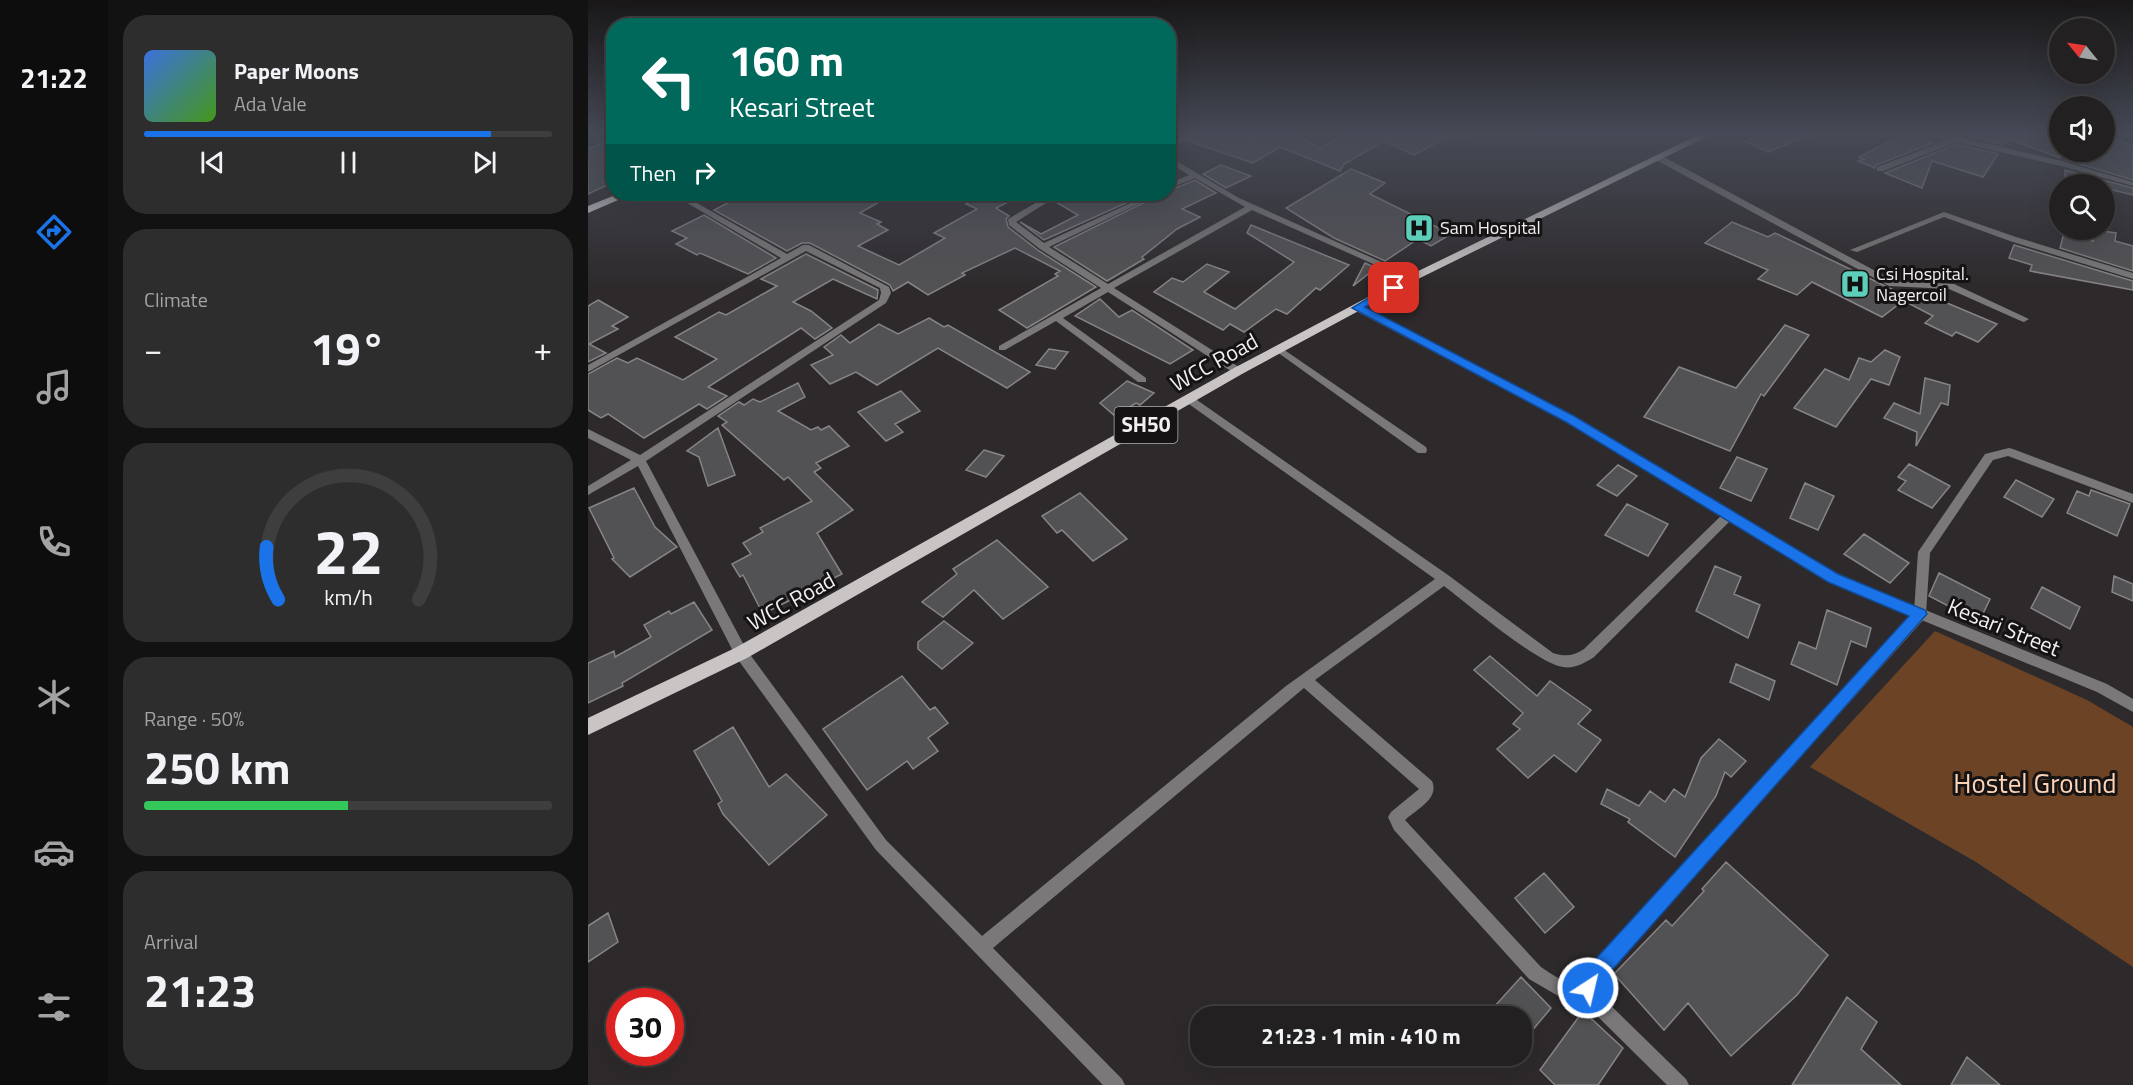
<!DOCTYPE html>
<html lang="en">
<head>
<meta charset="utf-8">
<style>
	:root { --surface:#222021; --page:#2e2d2e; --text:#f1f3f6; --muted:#a2a3a5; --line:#3f3e3f; --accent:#1a73e8 }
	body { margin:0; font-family:"Titillium Web",sans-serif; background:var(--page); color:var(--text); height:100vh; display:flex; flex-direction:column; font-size:22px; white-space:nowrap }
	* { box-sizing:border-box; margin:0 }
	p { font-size:20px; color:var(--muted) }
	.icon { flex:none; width:33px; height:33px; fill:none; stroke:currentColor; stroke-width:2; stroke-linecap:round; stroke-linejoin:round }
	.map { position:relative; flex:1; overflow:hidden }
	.sheet { display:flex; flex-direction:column; gap:15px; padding:15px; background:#131212; width:480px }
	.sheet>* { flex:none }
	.guide { position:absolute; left:18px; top:18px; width:570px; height:183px; border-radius:24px; box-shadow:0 6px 24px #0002,0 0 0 2px var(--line); background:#00695c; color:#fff; overflow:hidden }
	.needle { width:39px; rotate:300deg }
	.fabs { position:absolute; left:1461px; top:18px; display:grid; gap:12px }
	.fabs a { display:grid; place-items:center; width:66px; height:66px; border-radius:50%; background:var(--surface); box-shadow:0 6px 24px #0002,0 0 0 2px var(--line); font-size:30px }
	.speed { position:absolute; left:18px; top:988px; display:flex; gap:12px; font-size:30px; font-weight:700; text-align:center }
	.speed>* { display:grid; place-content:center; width:78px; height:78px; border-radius:50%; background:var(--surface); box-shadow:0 6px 24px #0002,0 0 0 2px var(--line); line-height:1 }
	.speed .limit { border:9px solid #d22; background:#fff; color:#111 }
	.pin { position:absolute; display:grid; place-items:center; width:51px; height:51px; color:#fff; margin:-26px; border-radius:12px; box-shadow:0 3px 9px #0006 }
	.me { position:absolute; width:66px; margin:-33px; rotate:35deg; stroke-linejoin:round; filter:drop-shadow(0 0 4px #0008) }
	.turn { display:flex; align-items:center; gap:21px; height:126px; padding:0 24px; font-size:27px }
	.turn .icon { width:78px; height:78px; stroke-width:2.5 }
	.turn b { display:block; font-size:42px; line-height:51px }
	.then { display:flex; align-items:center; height:57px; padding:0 24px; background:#0003; gap:12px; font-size:22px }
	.big { font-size:45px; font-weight:700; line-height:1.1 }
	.sheet .widget { flex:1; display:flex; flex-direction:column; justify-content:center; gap:9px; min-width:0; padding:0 21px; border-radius:24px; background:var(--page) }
	.sheet .dial { align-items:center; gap:0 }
	.dial svg { height:156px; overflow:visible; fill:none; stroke:var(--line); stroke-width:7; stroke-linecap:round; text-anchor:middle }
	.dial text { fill:var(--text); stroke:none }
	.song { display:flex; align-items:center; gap:18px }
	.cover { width:72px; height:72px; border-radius:9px; background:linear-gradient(135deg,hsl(220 70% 55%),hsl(100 70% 35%)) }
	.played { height:6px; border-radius:3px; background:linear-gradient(90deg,var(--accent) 85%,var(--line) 85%) }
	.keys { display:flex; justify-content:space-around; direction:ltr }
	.heat { display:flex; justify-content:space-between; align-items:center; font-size:33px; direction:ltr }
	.charge { height:9px; border-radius:4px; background:linear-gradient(90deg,#34c759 50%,var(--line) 0) }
	.trip { position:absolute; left:602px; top:1006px; width:342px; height:60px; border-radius:24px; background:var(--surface); box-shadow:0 6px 24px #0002,0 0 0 2px var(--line); font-weight:700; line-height:60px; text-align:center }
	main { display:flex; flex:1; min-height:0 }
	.tabs { display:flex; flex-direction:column; width:108px; justify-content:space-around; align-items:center; background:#0e0d0d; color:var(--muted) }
	.tabs .icon { width:42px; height:42px }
	.tabs .on { color:var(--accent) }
	.tabs b { font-size:27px; color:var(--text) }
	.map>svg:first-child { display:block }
	.green { fill:#6c4425 }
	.building { fill:#525153; stroke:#868487; stroke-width:1.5 }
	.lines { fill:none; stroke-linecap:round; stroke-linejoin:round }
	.minor { fill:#7a7878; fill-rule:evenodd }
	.tertiary { fill:#7a7878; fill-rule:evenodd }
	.primary { fill:#c9c5c5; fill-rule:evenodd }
	.trunk { fill:#d8d4d4; fill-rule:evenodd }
	.route { fill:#1a73e8; stroke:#114b97; stroke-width:1.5 }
	.labels { text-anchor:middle; stroke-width:6; stroke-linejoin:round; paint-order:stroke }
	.far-poi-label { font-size:18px; fill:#f2f0f1; stroke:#151314; text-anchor:start }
	.shield { fill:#151314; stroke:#b0aeaf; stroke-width:1.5 }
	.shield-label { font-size:21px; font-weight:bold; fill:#f2f0f1 }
	.street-label { font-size:22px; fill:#f2f0f1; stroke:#151314 }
	.near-park-label { font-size:27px; fill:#fdd3b5; stroke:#151314 }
</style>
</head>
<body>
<main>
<nav class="tabs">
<b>21:22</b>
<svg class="icon on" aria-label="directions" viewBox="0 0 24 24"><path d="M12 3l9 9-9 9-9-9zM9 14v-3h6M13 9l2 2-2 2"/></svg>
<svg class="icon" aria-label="music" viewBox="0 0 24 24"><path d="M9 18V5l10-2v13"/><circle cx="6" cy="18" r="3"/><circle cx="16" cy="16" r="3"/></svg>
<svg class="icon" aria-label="phone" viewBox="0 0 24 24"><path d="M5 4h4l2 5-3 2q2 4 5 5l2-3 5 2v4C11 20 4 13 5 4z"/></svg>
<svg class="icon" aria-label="climate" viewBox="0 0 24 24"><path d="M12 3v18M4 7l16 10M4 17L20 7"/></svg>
<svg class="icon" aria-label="car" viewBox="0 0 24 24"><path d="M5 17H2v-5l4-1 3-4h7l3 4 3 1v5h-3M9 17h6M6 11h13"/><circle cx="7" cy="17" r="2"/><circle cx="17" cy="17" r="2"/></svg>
<svg class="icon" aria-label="filters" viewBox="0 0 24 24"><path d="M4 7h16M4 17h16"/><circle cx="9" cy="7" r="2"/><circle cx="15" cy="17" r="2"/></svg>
</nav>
<section class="sheet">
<div class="widget">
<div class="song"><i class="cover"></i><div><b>Paper Moons</b><p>Ada Vale</p></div></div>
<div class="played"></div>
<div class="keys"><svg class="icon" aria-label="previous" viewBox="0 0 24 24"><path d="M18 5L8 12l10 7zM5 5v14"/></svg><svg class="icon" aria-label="pause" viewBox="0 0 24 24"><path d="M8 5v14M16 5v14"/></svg><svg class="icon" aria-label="next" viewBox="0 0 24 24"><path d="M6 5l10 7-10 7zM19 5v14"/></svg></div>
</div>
<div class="widget"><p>Climate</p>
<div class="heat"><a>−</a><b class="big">19°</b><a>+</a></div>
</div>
<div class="widget dial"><svg viewBox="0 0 100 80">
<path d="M14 69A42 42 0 1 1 86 69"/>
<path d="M14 69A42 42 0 0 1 8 42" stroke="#1a73e8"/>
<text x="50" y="56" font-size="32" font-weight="700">22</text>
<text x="50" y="72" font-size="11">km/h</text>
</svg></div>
<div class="widget"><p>Range · 50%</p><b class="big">250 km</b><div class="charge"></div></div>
<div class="widget"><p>Arrival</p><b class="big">21:23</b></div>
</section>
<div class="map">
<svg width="1545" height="1085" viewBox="0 0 1545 1085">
	<rect width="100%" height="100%" fill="#2e2a2c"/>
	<!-- green -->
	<path class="green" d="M 1347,631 L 1499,700 L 1545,727 L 1545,967 L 1388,862 L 1222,767 Z"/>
	<!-- building -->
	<path class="building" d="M 613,133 L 650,133 L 671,140 L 660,133 L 715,133 L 711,136 L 732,148 L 758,133 L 866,133 L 826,155 L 796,141 L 756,164 L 752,171 L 692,147 L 665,163 L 600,141 Z
		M 1176,133 L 1224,133 L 1224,134 L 1180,152 L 1157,141 Z
		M 1372,133 L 1472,133 L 1472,158 L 1420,139 L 1416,145 Z
		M 1322,134 L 1345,143 L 1288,165 L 1287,168 L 1270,161 L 1276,159 L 1271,157 L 1310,137 L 1314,139 Z
		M 1516,136 L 1545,145 L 1545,180 L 1478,160 L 1478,152 L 1516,152 Z
		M 26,138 L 26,182 L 0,194 L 0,149 Z
		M 1369,144 L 1410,154 L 1395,177 L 1344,161 L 1334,188 L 1297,173 Z
		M 633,165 L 663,176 L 638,188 L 615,174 Z
		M 763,169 L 797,183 L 782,194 L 863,234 L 843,246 L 830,239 L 797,261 L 746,238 L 698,208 Z
		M 1477,170 L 1545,188 L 1545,195 L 1516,188 L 1516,184 L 1477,184 Z
		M 607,180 L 628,193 L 594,209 L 612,217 L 589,229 L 554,257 L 556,259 L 519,281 L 466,247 L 573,194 L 580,194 L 580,191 Z
		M 157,194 L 171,199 L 178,195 L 191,201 L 207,194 L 305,194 L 272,213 L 293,222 L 289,224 L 300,230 L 270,246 L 311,265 L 357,238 L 346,233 L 389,209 L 378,204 L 397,194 L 436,194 L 408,208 L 421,216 L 418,219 L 420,227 L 451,251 L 508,287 L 439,328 L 411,310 L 470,276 L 467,274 L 472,271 L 427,248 L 374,273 L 377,275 L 340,295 L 320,282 L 305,291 L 302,285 L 222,243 L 214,243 L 199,251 L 126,210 Z
		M 474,194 L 558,194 L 456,240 L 432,222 L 453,234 L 490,215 L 466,201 Z
		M 116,215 L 188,258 L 160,274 L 112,253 L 109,255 L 88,244 L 99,238 L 84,231 Z
		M 1144,222 L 1180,237 L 1187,233 L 1320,297 L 1294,317 L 1224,282 L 1209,295 L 1170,279 L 1180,270 L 1117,243 Z
		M 663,225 L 761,265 L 732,290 L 728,288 L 699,314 L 688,309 L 656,332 L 642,324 L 635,330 L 566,292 L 584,278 L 595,282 L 619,264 L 641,272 L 616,292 L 647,309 L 706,262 L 659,233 Z
		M 1507,230 L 1528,233 L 1527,241 L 1545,246 L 1545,271 L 1472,248 L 1476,233 L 1505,241 Z
		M 1426,245 L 1545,281 L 1545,290 L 1442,271 L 1444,265 L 1421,258 Z
		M 218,254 L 290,290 L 289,299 L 245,279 L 205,302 L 223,311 L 244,328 L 227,339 L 213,328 L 120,387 L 139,396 L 119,409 L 111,404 L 56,438 L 20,414 L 13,418 L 0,410 L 0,374 L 29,358 L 40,363 L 49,358 L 95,380 L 129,359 L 87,337 L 131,312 L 138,315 L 189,286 L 173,279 Z
		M 777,263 L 788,268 L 765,286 Z
		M 1336,291 L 1359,303 L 1409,324 L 1390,342 L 1368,332 L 1364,336 L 1337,323 L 1345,316 L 1318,302 Z
		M 512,299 L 531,317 L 544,310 L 605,350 L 582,364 L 487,316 Z
		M 10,300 L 40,317 L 24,326 L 30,329 L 1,344 L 18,353 L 0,362 L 0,306 Z
		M 341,318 L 356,327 L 360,325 L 442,372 L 419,388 L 350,348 L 289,385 L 268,372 L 242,384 L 223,365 L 245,355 L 236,347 L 253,335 L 262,343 L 291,324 L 310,334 Z
		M 1197,325 L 1221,335 L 1176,396 L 1173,394 L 1142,451 L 1056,417 L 1091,367 L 1148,388 Z
		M 461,349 L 480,352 L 467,369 L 448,365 Z
		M 1297,350 L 1312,357 L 1301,385 L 1283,379 L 1248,427 L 1206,408 L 1237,369 L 1261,380 L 1271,358 L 1283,362 Z
		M 1337,378 L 1362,385 L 1360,405 L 1353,403 L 1328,446 L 1329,432 L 1296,418 L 1306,403 L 1332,414 Z
		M 539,381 L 566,393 L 552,405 L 548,403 L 527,416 L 512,403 Z
		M 210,383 L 217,397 L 190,411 L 223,430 L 230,427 L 233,430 L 241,426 L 261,446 L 228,463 L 233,468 L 226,472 L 265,510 L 229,533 L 254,574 L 175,614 L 155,575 L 152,577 L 144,564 L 163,554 L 155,543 L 175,532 L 172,528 L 224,501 L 200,477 L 196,480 L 134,425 L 139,422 L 130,416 L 151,402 L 156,405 L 165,399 L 172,402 Z
		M 313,391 L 332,411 L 307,424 L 315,432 L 298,441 L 270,412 Z
		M 130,428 L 147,475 L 120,486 L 111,457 L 99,451 Z
		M 396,450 L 416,456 L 398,477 L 378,470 Z
		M 1149,457 L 1179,469 L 1163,501 L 1132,488 Z
		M 1321,464 L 1362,486 L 1344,508 L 1310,490 L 1318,481 L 1310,477 Z
		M 1030,465 L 1049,476 L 1029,496 L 1009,485 Z
		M 1428,480 L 1466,499 L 1454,517 L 1416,497 Z
		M 1217,483 L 1246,496 L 1230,530 L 1202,518 Z
		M 46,488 L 67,527 L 89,547 L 42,577 L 24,559 L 26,558 L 1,508 Z
		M 1503,490 L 1542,504 L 1529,536 L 1479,513 L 1489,491 L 1501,496 Z
		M 492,493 L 539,539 L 505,561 L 474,530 L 469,533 L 454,516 Z
		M 1039,504 L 1080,524 L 1060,556 L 1017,535 Z
		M 1276,534 L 1321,563 L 1302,583 L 1256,554 Z
		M 409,540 L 460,587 L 415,619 L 386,590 L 355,617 L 334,602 L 369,574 L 365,569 Z
		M 1127,566 L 1153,577 L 1146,594 L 1172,605 L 1160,638 L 1108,611 Z
		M 1351,573 L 1402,599 L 1391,622 L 1341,596 Z
		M 1526,576 L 1545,584 L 1545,601 L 1524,592 Z
		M 1454,587 L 1492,607 L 1482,629 L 1443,608 Z
		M 106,602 L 124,630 L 34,683 L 35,686 L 0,703 L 0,663 L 26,651 L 27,657 L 63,637 L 56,625 L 81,611 L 83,614 Z
		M 1239,610 L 1283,628 L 1278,647 L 1263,641 L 1249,685 L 1203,664 L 1211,642 L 1228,649 Z
		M 356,621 L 385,643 L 354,669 L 330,649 L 330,642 Z
		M 902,656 L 949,696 L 962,681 L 1003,710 L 990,724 L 1013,740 L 988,772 L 966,755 L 940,778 L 909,749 L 932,729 L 925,724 L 935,713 L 886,670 Z
		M 1148,664 L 1187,681 L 1181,700 L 1142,682 Z
		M 314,676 L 342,710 L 347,707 L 360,723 L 340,738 L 350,751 L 325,769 L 319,761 L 279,790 L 235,729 Z
		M 145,727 L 181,787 L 198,774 L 239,815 L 181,865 L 135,814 L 130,804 L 134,801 L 106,751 Z
		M 1131,739 L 1158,761 L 1143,777 L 1137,772 L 1128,796 L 1087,857 L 1040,822 L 1042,819 L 1013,804 L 1019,789 L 1051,806 L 1062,791 L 1077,802 L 1086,789 L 1097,797 L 1113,758 Z
		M 1138,862 L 1240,955 L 1209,995 L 1143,1056 L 1100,1003 L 1076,1030 L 1026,974 L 1078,920 L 1084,926 L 1116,891 L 1114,889 Z
		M 956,873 L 986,907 L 957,933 L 927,898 Z
		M 20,913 L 30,942 L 0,962 L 0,926 Z
		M 933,977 L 963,1008 L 933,1044 L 933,1017 L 897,1017 Z
		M 1259,997 L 1289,1022 L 1273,1049 L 1313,1085 L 1204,1085 Z
		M 995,1011 L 1035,1048 L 1010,1085 L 967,1085 L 952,1070 Z
		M 1379,1057 L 1412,1085 L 1363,1085 Z"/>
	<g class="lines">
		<!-- minor -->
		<path class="minor" d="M 601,133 L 611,133 L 580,149 L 580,144 Z
			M 873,133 L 881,133 L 873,139 L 869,137 Z
			M 1338,133 L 1353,133 L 1474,161 L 1545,182 L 1545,186 L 1469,165 L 1369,142 L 1295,171 L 1289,171 L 1289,167 L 1360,140 Z
			M 580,156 L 651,198 L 829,278 L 824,281 L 821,280 L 664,210 L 526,288 L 654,369 L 654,373 L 646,373 L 520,292 L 475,318 L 558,378 L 558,382 L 550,382 L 468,321 L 417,350 L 411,350 L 411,346 L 513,288 L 452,249 L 421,225 L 420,219 L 463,194 L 472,194 L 428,222 L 456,243 L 562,194 L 571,194 L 461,247 L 520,284 L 657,207 L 607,178 L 580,189 L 580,184 L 601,175 L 580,162 Z
			M 1068,156 L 1074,156 L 1306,281 L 1366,284 L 1441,319 L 1436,322 L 1433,321 L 1361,289 L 1301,286 L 1068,160 Z
			M 84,194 L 93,194 L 199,254 L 215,245 L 221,245 L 301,287 L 303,293 L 298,303 L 58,461 L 158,649 L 298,840 L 394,936 L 698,686 L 847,579 L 598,402 L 597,400 L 598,398 L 606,398 L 860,575 L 965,653 C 977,657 986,656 996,649 L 1137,512 L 1145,512 L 1147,515 L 1145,518 L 1006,657 C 997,663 986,669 975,667 C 950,664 880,604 856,586 L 727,680 L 844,781 C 852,799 827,810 817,820 L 953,967 C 966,976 976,983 992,984 L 995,975 L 1326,612 L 1330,552 L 1397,454 L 1421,448 L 1425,449 L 1545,494 L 1545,503 L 1420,456 L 1405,460 L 1342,553 L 1338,614 L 1337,618 L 1009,985 L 1011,994 L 1098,1079 L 1101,1085 L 1079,1085 L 999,1006 L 997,1001 L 986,1001 L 972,997 L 941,979 L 806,830 L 800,817 L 803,812 L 831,789 L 716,688 L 405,948 L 534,1079 L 537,1085 L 515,1085 L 288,850 L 148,657 L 50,466 L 0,495 L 0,486 L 43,460 L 0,438 L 0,429 L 52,455 L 291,300 L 293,293 L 292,288 L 218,251 L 0,372 L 0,365 L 193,258 Z
			M 1356,212 L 1428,237 L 1545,273 L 1545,279 L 1422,241 L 1356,217 L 1269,252 L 1262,250 Z
			M 692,347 L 838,447 L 839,450 L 838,453 L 830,453 L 689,352 L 687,350 Z"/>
		<!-- tertiary -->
		<path class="tertiary" d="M 769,305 L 986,416 L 1249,574 L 1519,684 L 1545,699 L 1545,712 L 1509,692 L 1241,582 L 978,422 L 766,310 L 764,308 Z"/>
		<!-- primary -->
		<path class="primary" d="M 1114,133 L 1126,133 L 828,280 L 654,374 L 159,658 L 0,735 L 0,718 L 147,648 L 646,368 L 820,276 Z"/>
		<!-- trunk -->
		<path class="trunk" d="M 30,194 L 44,194 L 0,213 L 0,206 Z"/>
	</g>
	<!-- sky -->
	<linearGradient id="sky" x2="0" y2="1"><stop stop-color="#191718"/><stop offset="0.47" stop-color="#464a56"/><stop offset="1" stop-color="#464a56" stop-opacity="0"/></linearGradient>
	<rect width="1545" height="285" fill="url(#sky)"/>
	<!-- route -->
	<path class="route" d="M 802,285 L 811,288 L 777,307 L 986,416 L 1250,574 L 1337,610 L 1339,614 L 1010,986 L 1006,995 L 1000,998 L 993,995 L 990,988 L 994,974 L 1321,616 L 1240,582 L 978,422 L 764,308 Z"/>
	<!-- icons -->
	<defs>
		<g id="hospital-square" transform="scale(1.5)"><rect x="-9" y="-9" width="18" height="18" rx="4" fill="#5cceba" stroke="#151314"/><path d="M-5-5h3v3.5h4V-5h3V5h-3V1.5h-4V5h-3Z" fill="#111"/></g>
	</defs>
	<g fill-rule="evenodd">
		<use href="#hospital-square" x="831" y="228"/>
		<use href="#hospital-square" x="1267" y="284"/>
	</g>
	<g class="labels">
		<!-- far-poi labels -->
		<g class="far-poi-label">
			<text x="852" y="234">Sam Hospital</text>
			<text x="1288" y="280">Csi Hospital.<tspan x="1288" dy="21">Nagercoil</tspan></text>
		</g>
		<!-- shield labels -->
		<rect class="shield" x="526.5" y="407" width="63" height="36" rx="4.5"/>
		<g class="shield-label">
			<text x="558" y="432">SH50</text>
		</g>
		<!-- street labels -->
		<g class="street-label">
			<text transform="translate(626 362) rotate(-29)" y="8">WCC Road</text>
			<text transform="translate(203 601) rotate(-29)" y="8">WCC Road</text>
			<text transform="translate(1416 627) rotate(22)" y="8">Kesari Street</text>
		</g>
		<!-- near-park labels -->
		<g class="near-park-label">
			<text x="1447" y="793">Hostel Ground</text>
		</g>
	</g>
</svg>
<div class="fabs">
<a><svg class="needle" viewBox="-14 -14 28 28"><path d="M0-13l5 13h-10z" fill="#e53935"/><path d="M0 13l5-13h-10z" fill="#a2a3a5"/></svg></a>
<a><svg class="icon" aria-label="sound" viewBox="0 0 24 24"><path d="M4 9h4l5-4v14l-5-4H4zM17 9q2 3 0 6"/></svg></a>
<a><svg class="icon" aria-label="search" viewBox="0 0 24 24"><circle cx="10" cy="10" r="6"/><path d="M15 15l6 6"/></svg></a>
</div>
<div class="speed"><div class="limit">30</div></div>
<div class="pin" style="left:806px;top:288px;background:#d93025"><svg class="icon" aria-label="arrive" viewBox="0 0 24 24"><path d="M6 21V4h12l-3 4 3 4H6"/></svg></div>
<svg class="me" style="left:1000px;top:988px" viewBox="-20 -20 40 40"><circle r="17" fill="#1a73e8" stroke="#fff" stroke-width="3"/><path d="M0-11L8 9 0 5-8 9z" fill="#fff"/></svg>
<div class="trip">21:23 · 1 min · 410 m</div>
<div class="guide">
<div class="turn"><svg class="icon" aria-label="left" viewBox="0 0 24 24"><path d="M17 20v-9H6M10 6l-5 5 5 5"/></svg><div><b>160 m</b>Kesari Street</div></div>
<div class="then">Then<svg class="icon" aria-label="right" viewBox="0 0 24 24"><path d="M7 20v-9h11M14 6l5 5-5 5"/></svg></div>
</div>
</div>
</main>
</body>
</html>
